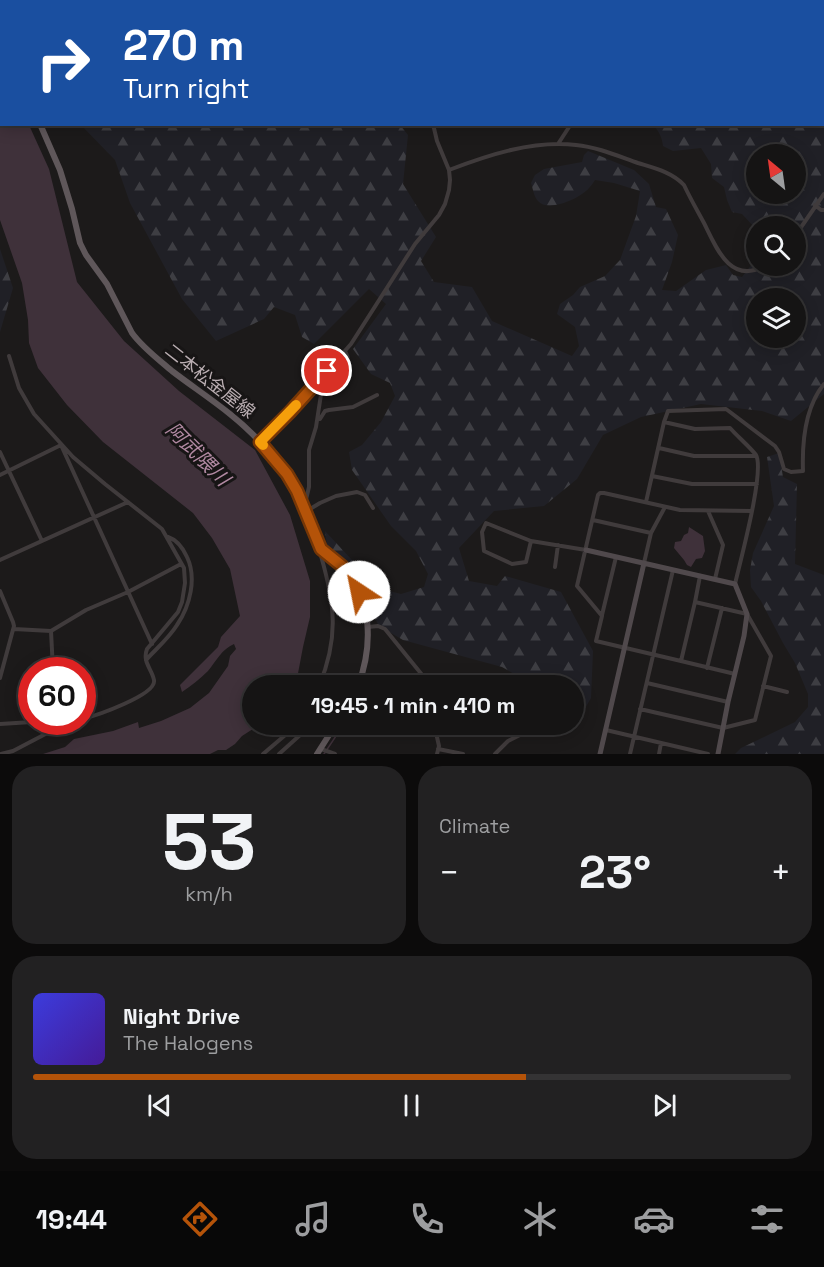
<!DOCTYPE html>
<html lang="en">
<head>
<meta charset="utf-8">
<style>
	:root { --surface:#151414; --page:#222122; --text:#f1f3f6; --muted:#9d9ea0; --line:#343334; --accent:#b45309 }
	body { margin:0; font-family:"Space Grotesk","Noto Sans JP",sans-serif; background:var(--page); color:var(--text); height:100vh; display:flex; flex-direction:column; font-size:22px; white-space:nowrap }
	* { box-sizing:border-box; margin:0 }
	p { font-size:20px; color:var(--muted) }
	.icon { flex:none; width:33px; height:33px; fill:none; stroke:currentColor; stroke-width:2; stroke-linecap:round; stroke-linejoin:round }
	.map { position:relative; height:754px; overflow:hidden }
	.panel { display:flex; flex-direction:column; gap:12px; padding:12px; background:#0c0b0b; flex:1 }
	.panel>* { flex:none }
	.top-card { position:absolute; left:0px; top:0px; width:825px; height:126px; box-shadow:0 3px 15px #0003,0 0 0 2px var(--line); background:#1a4fa0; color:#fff; overflow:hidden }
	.needle { width:39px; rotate:331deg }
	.buttons { position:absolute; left:746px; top:144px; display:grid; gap:12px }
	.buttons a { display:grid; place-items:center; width:60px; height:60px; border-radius:50%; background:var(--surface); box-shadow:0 3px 15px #0003,0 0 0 2px var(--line); font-size:30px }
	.speed { position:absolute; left:18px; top:657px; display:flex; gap:12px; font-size:30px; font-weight:700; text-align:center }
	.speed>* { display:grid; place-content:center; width:78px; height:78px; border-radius:50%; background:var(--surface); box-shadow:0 3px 15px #0003,0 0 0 2px var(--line); line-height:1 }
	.speed .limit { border:9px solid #d22; background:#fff; color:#111 }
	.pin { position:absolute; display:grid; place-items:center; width:51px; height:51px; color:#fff; margin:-26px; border:3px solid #fff; border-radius:50%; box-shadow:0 2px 6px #0007 }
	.me { position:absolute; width:66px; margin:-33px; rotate:326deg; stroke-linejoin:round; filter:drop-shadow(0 0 4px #0008) }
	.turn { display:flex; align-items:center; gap:21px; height:126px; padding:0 24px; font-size:27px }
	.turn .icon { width:78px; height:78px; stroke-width:2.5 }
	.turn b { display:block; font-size:42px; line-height:51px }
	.big { font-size:45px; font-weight:800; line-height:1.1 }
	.panel .tile { flex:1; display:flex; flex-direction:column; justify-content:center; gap:9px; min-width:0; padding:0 21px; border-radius:24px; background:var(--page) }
	.panel .dial { align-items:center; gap:0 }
	.dial b { font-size:78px; line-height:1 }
	.song { display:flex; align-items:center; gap:18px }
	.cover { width:72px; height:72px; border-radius:9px; background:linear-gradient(135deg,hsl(240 70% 55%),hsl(260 70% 35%)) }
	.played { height:6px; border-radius:3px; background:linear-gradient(90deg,var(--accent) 65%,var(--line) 65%) }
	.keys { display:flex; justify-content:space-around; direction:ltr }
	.heat { display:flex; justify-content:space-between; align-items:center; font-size:33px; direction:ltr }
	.panel .tiles { flex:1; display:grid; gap:12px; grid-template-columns:1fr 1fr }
	.tile:last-child { grid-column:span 2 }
	.trip { position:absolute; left:242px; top:675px; width:342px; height:60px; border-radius:30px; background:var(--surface); box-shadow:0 3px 15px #0003,0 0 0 2px var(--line); font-weight:800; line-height:60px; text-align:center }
	.tab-bar { display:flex; height:96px; justify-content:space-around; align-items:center; background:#080808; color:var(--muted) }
	.tab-bar .icon { width:42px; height:42px }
	.tab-bar .active { color:var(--accent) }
	.tab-bar b { font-size:27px; color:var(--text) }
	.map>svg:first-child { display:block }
	.forest { fill:url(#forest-firs); fill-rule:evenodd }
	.water { fill:#3f313a }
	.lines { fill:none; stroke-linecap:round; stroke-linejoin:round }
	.stream { stroke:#3f313a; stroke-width:1.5 }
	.street { stroke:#403b3c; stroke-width:4 }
	.secondary { stroke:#50494c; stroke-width:5 }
	.primary { stroke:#5f575a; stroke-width:6 }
	.route-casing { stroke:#753606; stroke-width:15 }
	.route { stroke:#b45309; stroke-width:10 }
	.slow { stroke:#f59e0b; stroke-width:10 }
	.labels { text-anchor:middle; stroke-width:6; stroke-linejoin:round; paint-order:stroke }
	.street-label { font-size:18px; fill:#baaeb2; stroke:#171515 }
	.water-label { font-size:20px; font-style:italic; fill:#b189a2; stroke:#171515 }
</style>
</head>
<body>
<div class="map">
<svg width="824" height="754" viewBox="0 0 824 754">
	<defs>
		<pattern id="forest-firs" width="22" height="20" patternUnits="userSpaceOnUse" patternTransform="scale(1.5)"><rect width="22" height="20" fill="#202026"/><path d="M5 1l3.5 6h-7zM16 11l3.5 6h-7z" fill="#3e3e43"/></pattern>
	</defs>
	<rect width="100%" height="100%" fill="#1c1a1a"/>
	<!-- forest -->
	<path class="forest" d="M 0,0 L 378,0 L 377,2 L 2,2 L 1,43 L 0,42 Z
		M 466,0 L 824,0 L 824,394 L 791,421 L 762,411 L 701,404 L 641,417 L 603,435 L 577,479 L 544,506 L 494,511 L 459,548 L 469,581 L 497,586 L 505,576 L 561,592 L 593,651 L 591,698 L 576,724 L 554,733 L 546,725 L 573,724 L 573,686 L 534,685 L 502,667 L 403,640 L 379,626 L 353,576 L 327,546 L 325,531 L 378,588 L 401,594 L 424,587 L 428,574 L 416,551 L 391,526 L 352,470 L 349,452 L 362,445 L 381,422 L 395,396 L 390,383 L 371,374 L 353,349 L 386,304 L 369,289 L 314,344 L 302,337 L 295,315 L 274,307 L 264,319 L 216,341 L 182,299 L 130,203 L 115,160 L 81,125 L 400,125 L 408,135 L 403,184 L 436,237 L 421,261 L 434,282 L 472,287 L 492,321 L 572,356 L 579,346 L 575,327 L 557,314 L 560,304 L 573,295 L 580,287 L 605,276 L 620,260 L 636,216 L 640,191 L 614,183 L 595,180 C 593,183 591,186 589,188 C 581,198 548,213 538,201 C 534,197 533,189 531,183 L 535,175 L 544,169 L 582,162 L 584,155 L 588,151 L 634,170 L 649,184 L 656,207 L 666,209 L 678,235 L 672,262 L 662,290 L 676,291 L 706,270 L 726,265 L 733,275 L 742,277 L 756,259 L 756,266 L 795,266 L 795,226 L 756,226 L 756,229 L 742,214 L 732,212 L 727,200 L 724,187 L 712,178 L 711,164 L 701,148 L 673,151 L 663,146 C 662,137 659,131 653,125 L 824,124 L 824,2 L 466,1 ZM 756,154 L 795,154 L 795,194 L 756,194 ZM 756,298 L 795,298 L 795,338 L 756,338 Z
		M 0,249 L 13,288 L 0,332 Z
		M 779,453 L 783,477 L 797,484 L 795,564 L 824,575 L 824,754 L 735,754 L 741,748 L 795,722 L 808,707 L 808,694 L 795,663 L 783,643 L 761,601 L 751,587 L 750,570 L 753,553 L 774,506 L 767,457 Z"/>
	<!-- water -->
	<path class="water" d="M 0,83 L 2,84 L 2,124 L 29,125 L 49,169 L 77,282 L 124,341 L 179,391 L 255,450 L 290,515 L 310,581 L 310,617 L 303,647 L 296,684 L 295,686 L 252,686 L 252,724 L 259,725 L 242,736 L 235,744 L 226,750 L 218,750 L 210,754 L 43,754 L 65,747 L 74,739 L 113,731 L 138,722 L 139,728 L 161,721 L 190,708 L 209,693 L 228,666 L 230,656 L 236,649 L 234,644 C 222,649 216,661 208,671 C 200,679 191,686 182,692 L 180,685 L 218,647 L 221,637 L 240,616 L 230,569 L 212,538 L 193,513 L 103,442 L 67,405 L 38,368 L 29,343 L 28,320 L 22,283 L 0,220 Z
		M 689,527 L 703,536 L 705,551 L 702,558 L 696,559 L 691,567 L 687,565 L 684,560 L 674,548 L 675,542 L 681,541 L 684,535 L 688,533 Z"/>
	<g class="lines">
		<!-- stream -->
		<path class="stream" d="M 324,754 L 344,724"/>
		<!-- street -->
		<path class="street" d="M 768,0 L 768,2
			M 424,2 L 424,0
			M 824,119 L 824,121
			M 558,144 L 571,124
			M 449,170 C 488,155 533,140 576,145 C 597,147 618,156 638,163 C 654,168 672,172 684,185 C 690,198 697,210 704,223 C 716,247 730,285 764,266
			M 815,205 L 821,210 L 824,210
			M 795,236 L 824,194
			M 9,356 L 19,388 L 34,414 L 73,457 L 105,484 L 162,529 L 184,568 L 185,583 L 182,602 L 178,612 L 147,649 C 142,662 152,669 154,680 C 157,695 95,716 82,719
			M 320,419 L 325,411 L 329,410 L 353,407 L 377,395
			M 664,422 L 668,411 L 726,409 L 775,446 L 779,452 L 784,469 L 791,472 L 803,471 C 802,442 805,407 824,384
			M 260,442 L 290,412 L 351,344 L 415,244 L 439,215 L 445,204 L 449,190 L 450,180 L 449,170 L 437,141 L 433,124
			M 659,448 L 694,456 L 756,456
			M 0,452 L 42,541
			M 0,475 L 61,445 L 152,644
			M 652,476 L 692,484 L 757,484
			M 646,502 L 664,422 L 695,429 L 730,428 C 736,435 751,448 756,455 C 765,471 740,562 735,584
			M 304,508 L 309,487 L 309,450 L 316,427 L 322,388 C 330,374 357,372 345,351
			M 708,511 L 723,545 L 715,579
			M 305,512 L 320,503 L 336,496 L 357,492 L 365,495 L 373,508
			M 593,520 L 651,533
			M 531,541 L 526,562 L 512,564 L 484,551 L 482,532 L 486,523 L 531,541 L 586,550
			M 0,560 L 128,502
			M 644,563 L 651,533 L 665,507
			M 555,567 L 558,545
			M 0,591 L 13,622 L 14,626 L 0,678
			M 695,602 L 700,576
			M 602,615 L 616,557
			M 368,627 L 378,626 L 385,629 L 423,676 L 428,686
			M 14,629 L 51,631 L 53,670
			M 51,631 L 86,610 L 128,592 L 181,564
			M 146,660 C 156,649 169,638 177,625 C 190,606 197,578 187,557 C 183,548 177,540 168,537
			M 681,661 L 735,674
			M 707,668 L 722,608
			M 647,683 L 728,702
			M 319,686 C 339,638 335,604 321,556 L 323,551
			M 330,686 L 334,682 L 341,686
			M 763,686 L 787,692
			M 640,709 L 723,728 L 755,720 L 771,656 L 747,614 L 695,602 L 681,661 L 596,641 L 602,616 L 577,586 L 598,495 L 600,493 L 604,493 L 680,510 L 752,511
			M 0,724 L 32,722
			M 434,724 L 439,746 L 437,754
			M 55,729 L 75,722
			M 606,730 L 708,754
			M 321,749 L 335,754
			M 438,749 L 463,754
			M 1,754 L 13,751 L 55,729 L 55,722
			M 263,754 L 290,731 L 295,724
			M 279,754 L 299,736 L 308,724
			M 495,754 L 508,741 L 522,734
			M 630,754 L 673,570
			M 659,754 L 661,743"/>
		<!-- secondary -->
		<path class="secondary" d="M 586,550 L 735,584 L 747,614 L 744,636 L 728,702 L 718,754
			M 600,754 L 644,563"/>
		<!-- primary -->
		<path class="primary" d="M 0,70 L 2,71
			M 40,124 L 60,170 L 72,209 L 80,243 L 86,255 L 107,284 L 132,333 C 143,348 158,359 172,371 C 202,394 235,414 260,442 C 275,458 289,474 298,494 C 304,509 312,535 321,548 C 326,555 335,560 342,566 C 373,598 373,646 358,686
			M 317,754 L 336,724"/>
	</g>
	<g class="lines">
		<!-- route casing -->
		<g class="route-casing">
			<path id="route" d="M 327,371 L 290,412 L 260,442 L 287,474 L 297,491 L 321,549 L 342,566 L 359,592"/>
		</g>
		<!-- route -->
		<use href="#route" class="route"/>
		<!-- slow -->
		<path class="slow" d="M 263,445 L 260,442 L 296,405"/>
	</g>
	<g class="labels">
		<!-- street labels -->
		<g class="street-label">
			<text transform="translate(210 381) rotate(38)" y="6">二本松金屋線</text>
		</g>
		<!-- water labels -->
		<g class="water-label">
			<text transform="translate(198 454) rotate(45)" y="7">阿武隈川</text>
		</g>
	</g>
</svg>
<div class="buttons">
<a><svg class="needle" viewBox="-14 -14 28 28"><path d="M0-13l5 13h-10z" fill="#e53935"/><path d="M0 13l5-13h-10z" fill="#9d9ea0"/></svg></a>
<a><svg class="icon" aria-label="search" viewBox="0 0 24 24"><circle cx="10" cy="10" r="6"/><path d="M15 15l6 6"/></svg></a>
<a><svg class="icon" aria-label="layers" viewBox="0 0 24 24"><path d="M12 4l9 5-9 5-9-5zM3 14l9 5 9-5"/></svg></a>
</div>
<div class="speed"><div class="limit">60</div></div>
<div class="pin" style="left:327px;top:371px;background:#d93025"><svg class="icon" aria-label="arrive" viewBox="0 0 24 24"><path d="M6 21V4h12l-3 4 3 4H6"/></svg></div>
<svg class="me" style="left:359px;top:592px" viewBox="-20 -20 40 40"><circle r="19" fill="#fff"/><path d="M0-13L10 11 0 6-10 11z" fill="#b45309"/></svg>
<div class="trip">19:45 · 1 min · 410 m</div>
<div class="top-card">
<div class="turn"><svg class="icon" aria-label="right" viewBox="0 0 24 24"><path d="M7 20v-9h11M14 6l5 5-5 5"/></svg><div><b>270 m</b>Turn right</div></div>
</div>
</div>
<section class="panel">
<div class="tiles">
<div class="tile dial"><b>53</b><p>km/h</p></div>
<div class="tile"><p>Climate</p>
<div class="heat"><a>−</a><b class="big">23°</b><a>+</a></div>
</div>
<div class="tile">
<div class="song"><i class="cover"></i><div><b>Night Drive</b><p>The Halogens</p></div></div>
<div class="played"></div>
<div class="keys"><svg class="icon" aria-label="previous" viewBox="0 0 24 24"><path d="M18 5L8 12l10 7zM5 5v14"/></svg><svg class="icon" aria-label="pause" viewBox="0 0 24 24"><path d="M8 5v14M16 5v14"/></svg><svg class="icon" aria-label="next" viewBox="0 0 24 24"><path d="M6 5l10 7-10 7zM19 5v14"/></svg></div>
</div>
</div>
</section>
<nav class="tab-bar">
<b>19:44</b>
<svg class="icon active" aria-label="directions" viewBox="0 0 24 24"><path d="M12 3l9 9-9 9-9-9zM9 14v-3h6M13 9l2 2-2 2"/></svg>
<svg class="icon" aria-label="music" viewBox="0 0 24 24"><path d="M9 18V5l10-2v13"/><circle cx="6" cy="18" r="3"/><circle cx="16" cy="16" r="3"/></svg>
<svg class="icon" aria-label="phone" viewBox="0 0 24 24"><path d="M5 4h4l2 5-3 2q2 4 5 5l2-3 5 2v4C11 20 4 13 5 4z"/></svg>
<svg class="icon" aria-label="climate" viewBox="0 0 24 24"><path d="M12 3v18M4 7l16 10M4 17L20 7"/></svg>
<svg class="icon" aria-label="car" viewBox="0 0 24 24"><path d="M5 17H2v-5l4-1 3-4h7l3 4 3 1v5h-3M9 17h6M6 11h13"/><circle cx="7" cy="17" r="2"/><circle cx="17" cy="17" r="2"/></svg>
<svg class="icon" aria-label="filters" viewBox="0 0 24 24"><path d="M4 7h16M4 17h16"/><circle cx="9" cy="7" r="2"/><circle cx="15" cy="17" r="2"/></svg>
</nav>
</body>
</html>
